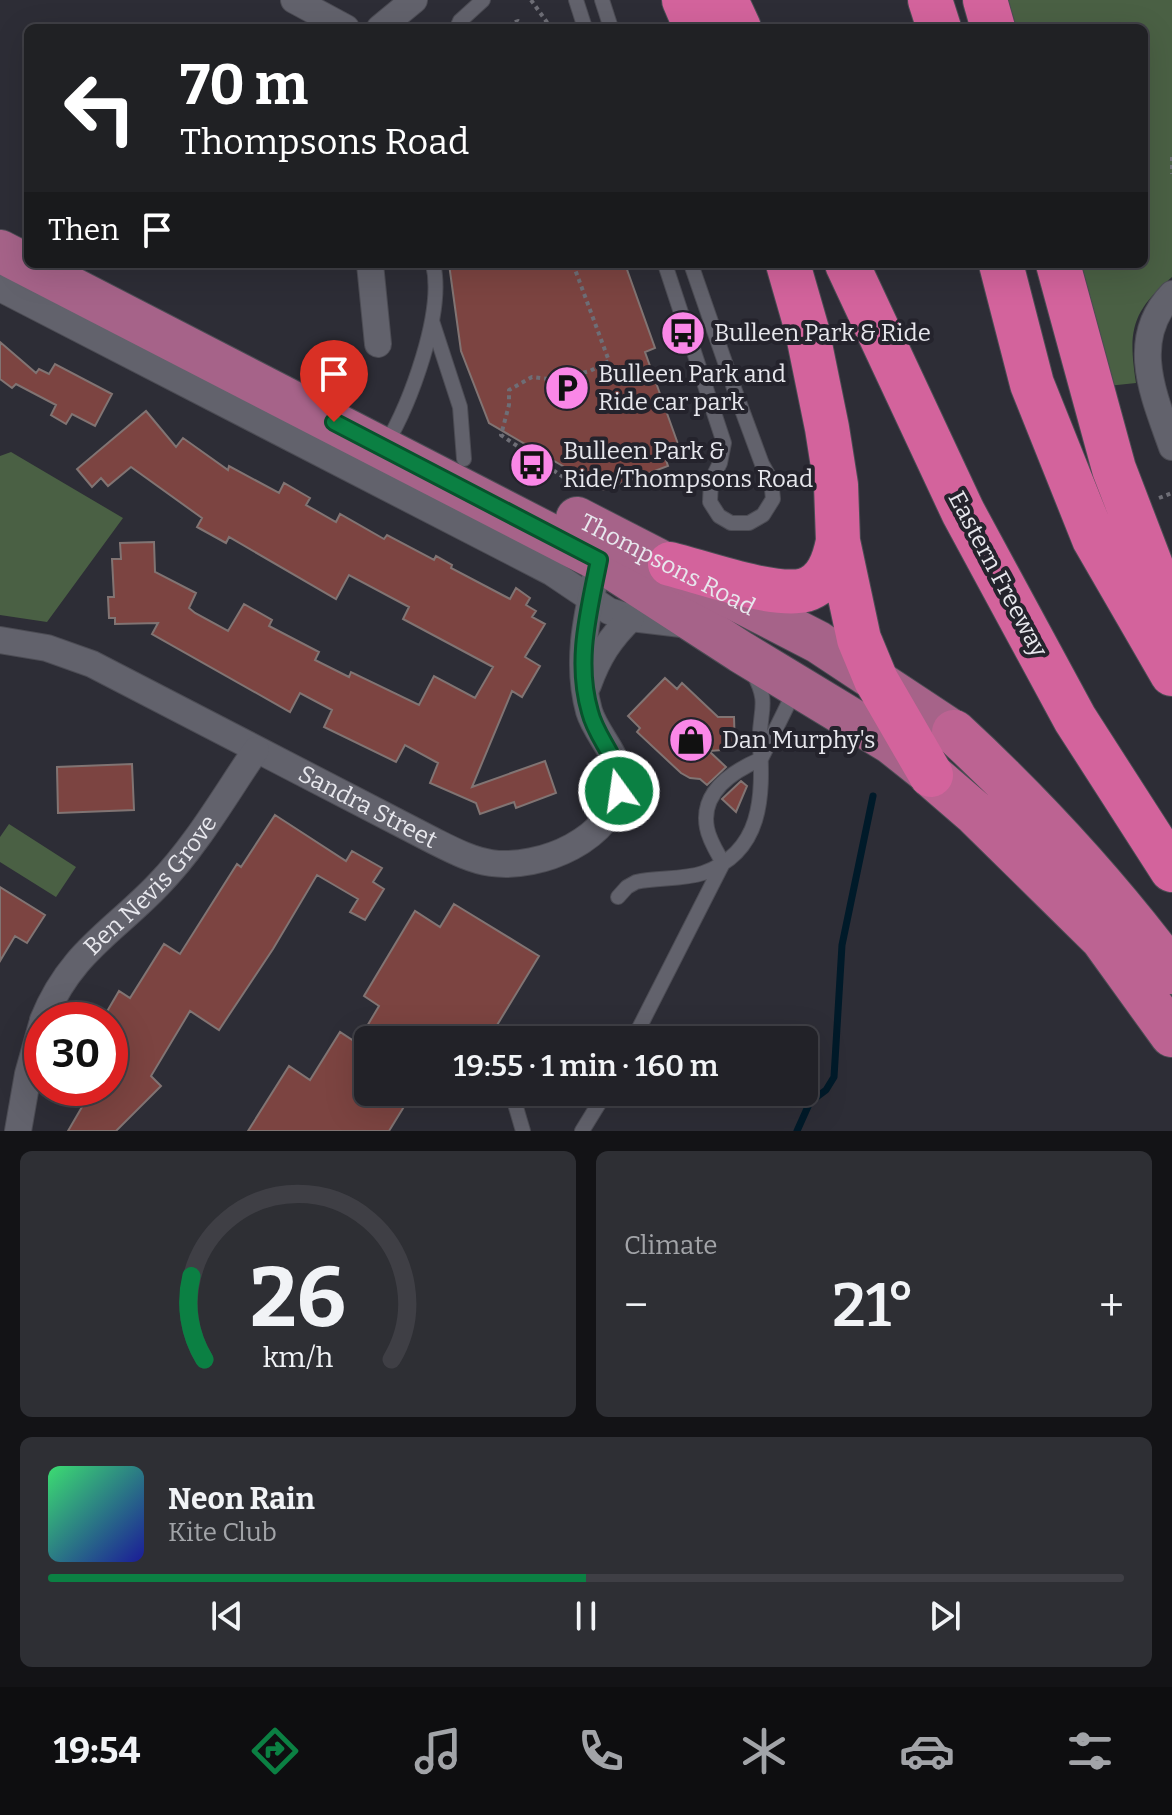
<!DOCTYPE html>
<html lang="en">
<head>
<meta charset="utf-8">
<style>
	:root { --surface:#222228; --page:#2e2f34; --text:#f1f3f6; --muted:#a2a4a8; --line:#3f3f45; --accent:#0b8043 }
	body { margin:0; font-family:Bitter,serif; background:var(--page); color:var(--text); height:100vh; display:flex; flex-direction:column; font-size:30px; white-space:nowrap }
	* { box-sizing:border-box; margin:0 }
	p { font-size:26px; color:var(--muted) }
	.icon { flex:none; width:44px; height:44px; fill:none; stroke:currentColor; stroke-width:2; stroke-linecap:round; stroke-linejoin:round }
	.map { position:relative; height:1131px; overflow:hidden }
	.details { display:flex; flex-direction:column; gap:20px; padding:20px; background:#131316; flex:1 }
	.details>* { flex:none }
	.guide { position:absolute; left:24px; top:24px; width:1124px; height:244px; border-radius:12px; box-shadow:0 8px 32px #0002,0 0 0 2px var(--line); background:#202124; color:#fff; overflow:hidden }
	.speed { position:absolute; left:24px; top:1002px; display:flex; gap:16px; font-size:40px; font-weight:700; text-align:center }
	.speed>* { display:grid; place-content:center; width:104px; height:104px; border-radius:50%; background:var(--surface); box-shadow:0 8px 32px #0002,0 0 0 2px var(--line); line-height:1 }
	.speed .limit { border:12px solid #d22; background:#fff; color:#111 }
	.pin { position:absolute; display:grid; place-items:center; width:68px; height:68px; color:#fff; margin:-82px -34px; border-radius:50% 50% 50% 0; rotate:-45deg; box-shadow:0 0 8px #0007 }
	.pin .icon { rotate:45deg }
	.me { position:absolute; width:88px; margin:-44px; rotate:346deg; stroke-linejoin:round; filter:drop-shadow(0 0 6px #0008) }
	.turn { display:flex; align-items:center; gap:28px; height:168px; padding:0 24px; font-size:36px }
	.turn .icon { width:104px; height:104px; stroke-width:2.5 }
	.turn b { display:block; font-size:56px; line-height:68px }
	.then { display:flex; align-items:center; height:76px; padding:0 24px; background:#0003; gap:16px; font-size:30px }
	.big { font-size:60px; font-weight:600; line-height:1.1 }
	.details .card { flex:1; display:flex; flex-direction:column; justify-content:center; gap:12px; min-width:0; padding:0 28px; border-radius:12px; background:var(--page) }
	.details .dial { align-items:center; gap:0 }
	.dial svg { height:208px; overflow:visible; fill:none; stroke:var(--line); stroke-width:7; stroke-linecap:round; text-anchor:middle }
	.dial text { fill:var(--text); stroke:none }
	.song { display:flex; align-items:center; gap:24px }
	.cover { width:96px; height:96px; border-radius:12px; background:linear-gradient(135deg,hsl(140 70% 55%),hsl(240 70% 35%)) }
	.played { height:8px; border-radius:4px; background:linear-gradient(90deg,var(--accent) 50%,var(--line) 50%) }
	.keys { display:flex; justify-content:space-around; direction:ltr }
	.heat { display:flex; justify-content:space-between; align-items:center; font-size:44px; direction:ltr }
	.details .tiles { flex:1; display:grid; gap:20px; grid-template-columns:1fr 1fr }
	.card:last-child { grid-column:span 2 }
	.trip { position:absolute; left:354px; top:1026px; width:464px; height:80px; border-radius:12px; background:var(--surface); box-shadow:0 8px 32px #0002,0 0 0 2px var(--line); font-weight:600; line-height:80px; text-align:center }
	.tabs { display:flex; height:128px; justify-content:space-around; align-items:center; background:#0e0e10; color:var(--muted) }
	.tabs .icon { width:56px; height:56px }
	.tabs .selected { color:var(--accent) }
	.tabs b { font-size:36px; color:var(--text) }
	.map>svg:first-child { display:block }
	.green { fill:#4a6044 }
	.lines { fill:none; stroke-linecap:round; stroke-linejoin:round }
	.stream { stroke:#001a29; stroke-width:7 }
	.building { fill:#7c4441; stroke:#817473; stroke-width:2 }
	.service-casing { stroke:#4c4c54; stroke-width:16 }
	.minor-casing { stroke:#4c4c54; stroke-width:28 }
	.primary-casing { stroke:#4c4c54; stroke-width:44 }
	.trunk-casing { stroke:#4c4c54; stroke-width:46 }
	.motorway-casing { stroke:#4c4c54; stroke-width:46 }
	.path { stroke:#6e6e76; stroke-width:4; stroke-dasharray:4 4; stroke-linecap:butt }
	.service { stroke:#62626c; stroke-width:14 }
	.minor { stroke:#62626c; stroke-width:26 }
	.primary { stroke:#a66389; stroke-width:42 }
	.trunk { stroke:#bc6392; stroke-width:44 }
	.motorway { stroke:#d3639c; stroke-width:44 }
	.route-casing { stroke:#07532c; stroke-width:20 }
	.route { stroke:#0b8043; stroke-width:14 }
	.labels { text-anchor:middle; stroke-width:8; stroke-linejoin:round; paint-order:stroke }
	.poi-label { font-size:24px; fill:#e7e7ed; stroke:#24232c; text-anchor:start }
	.street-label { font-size:24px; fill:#e7e7ed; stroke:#24232c }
</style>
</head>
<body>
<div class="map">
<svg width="1172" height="1131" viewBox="0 0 1172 1131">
	<rect width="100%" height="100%" fill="#2d2d36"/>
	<!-- green -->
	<path class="green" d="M 979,0 L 1172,0 L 1172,277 C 1131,312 1128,331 1136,383 L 1089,388 L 1050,264 L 1144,264 L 1144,28 L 988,28 Z
		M 11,452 L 123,518 L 47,622 L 0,615 L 0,456 Z
		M 9,824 L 76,867 L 56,897 L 0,862 L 0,837 Z"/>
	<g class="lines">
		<!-- stream -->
		<path class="stream" d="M 797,1131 L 810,1102 L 826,1090 L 834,1077 L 842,945 L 873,796"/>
	</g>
	<!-- building -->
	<path class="building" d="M 449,264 L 625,264 L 655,348 L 645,352 L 678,444 L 662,449 L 668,466 L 604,490 L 489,423 L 461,351 Z
		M 0,342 L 36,373 L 39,369 L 49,374 L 55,364 L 112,394 L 95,426 L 72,414 L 66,424 L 51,415 L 56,405 L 16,384 L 12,388 L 0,379 Z
		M 146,411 L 176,447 L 183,438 L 228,470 L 229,466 L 279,493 L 284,483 L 310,498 L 306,505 L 336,522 L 340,514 L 384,539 L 387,535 L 434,560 L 436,556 L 452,565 L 451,568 L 510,599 L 516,588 L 530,598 L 526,605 L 536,611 L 532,617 L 545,624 L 525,657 L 540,666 L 522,697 L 512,691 L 472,787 L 545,761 L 556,793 L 516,808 L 514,802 L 480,814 L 476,803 L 430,783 L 438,763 L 405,745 L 396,762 L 324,727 L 332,710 L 300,693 L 290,712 L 152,634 L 158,623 L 115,624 L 115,618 L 109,618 L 108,597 L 114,597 L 112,559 L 121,559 L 120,543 L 154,542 L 155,572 L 196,593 L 189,608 L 195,613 L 228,631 L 244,604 L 272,620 L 269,626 L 319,652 L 315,660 L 349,677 L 351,672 L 419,705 L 434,676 L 475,698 L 493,667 L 403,619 L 409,607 L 349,575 L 336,599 L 229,537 L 226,543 L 197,527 L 202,518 L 131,467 L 108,486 L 101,478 L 92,487 L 77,469 Z
		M 665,678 L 677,689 L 682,683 L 718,717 L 734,717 L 735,749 L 709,751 L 726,767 L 707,785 L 700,779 L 690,778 L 681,773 L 637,732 L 640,728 L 628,716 Z
		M 132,764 L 134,810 L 58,813 L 57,767 Z
		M 741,781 L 747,786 L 736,812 L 722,799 Z
		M 275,815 L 346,861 L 352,851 L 382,868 L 373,882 L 384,889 L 365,920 L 350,912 L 358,899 L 317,875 L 273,949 L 219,1030 L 190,1011 L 151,1076 L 161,1086 L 116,1131 L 68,1131 L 93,1088 L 110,1088 L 110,1020 L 102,1020 L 119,991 L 130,998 L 164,944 L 180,954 L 237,864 L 241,867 Z
		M 0,887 L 45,915 L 27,943 L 15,936 L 0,961 Z
		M 454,904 L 539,956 L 488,1040 L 368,1040 L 368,1092 L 413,1092 L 389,1131 L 248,1131 L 289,1066 L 310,1080 L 340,1032 L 357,1043 L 379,1006 L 364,996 L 415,911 L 440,927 Z"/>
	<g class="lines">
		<!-- service casing -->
		<g class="service-casing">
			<path id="service" d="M 576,0 L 585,28
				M 602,0 L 611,28
				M 457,28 L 460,21 L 483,0
				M 665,264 L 724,443 L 720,463 L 711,481 L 710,502 L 719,516 L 731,523 L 749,523 L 763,515 L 773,499 L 771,480 L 762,464 L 735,391 L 691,264
				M 432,321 L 460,407 L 464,459
				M 385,446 C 410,404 445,312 433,264
				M 618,897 L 627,887 L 636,882 C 658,877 682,880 703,873 C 763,852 763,796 760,744 C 758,712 771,705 753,673
				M 633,1040 L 723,863 C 717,852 709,840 707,828 C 700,792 733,771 761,759 L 796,688
				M 513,1097 L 523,1131
				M 582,1131 L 606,1092"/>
		</g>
		<!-- minor casing -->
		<g class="minor-casing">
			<g id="minor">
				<path d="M 294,0 L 346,28"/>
				<path d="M 380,28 L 414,0"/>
				<path d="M 370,264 L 378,344"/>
				<path d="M 0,288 L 551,572 L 609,611 L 631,618 L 690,625"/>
				<path d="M 1172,294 C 1128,340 1154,396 1172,447"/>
				<path id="s1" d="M 0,640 L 47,648 L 92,664 L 434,841 C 452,850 471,860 491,863 C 540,870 615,839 620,784 C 623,759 596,735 589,711 C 575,660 588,611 599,560"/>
				<path d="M 588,685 C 598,657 610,638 631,618"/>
				<path id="s2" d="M 43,1020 C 70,953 112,933 158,885 C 197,845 225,795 256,750"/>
				<path d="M 18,1131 L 28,1074 L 42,1024"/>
			</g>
		</g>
		<!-- primary casing -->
		<g class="primary-casing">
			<g id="primary">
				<path d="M 0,251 L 599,560 L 741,652 L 891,743 L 930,774"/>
				<path id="s3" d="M 577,518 L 818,642 L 954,732"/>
			</g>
		</g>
		<!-- trunk casing -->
		<g class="trunk-casing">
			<path id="trunk" d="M 954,732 C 1034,806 1106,884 1172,972
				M 931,775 L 975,813 L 1102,938 L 1172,1035"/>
		</g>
		<!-- motorway casing -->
		<g class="motorway-casing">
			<path id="motorway" d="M 684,0 L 696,28
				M 726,0 L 739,28
				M 930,0 L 939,28
				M 985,0 L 993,28
				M 788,264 L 807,330 L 827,428 L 836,485 L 838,541 L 859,639 L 876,680 L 931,775
				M 847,264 L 963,512 L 1075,719 L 1172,870
				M 1001,264 L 1032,384 L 1094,539 L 1172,674
				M 1058,264 L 1114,469 L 1172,620
				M 670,564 C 702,572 774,598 805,590 C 827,583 834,561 838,541"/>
		</g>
		<!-- path -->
		<path class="path" d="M 531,0 L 551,28
			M 500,28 L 518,21 L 528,28
			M 1172,157 L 1172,174
			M 573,264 L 609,361 L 590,371 L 555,380 L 532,377 L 509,390 L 509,405 L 501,435 L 578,487
			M 343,392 L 364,364
			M 1159,498 L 1172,493"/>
		<!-- service -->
		<use href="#service" class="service"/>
		<!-- minor -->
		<use href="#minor" class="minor"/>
		<!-- primary -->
		<use href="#primary" class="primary"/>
		<!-- trunk -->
		<use href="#trunk" class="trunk"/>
		<!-- motorway -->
		<use href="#motorway" class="motorway"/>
	</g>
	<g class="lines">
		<!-- route casing -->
		<g class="route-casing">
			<path id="route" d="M 334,422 L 599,560 C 589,611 575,661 590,712 C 597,741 623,761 619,791"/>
		</g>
		<!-- route -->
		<use href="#route" class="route"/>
	</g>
	<!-- icons -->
	<defs>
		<g id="bus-disc" transform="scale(2.3)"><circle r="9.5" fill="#fa87e7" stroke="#24232c"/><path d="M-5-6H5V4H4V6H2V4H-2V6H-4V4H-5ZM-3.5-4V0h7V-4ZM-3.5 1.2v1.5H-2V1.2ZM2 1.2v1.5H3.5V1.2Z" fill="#111"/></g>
		<g id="parking-disc" transform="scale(2.3)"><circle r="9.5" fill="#fa87e7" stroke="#24232c"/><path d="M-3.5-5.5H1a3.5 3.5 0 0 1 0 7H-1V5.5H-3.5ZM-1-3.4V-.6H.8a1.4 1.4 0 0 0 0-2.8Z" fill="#111"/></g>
		<g id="shop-disc" transform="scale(2.3)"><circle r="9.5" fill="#fa87e7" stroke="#24232c"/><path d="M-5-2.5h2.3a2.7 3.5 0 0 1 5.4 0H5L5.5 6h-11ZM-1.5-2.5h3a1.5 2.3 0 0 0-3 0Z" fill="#111"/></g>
	</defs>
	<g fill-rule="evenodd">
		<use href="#bus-disc" x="683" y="333"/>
		<use href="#parking-disc" x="567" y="388"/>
		<use href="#bus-disc" x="532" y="465"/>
		<use href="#shop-disc" x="691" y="740"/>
	</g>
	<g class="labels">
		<!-- poi labels -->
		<g class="poi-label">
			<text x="714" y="341">Bulleen Park &amp; Ride</text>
			<text x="598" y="382">Bulleen Park and<tspan x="598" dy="28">Ride car park</tspan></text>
			<text x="563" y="459">Bulleen Park &amp;<tspan x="563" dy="28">Ride/Thompsons Road</tspan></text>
			<text x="722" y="748">Dan Murphy's</text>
		</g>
		<!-- street labels -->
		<g class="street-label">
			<text dy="8" stroke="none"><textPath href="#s3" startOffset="102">Thompsons Road</textPath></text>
			<text transform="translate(998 574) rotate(62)" y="8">Eastern Freeway</text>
			<text dy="8" stroke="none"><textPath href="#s1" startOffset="406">Sandra Street</textPath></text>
			<text dy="8" stroke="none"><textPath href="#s2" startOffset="174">Ben Nevis Grove</textPath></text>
		</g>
	</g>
</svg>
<div class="speed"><div class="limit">30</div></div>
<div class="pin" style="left:334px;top:422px;background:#d93025"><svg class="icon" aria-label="arrive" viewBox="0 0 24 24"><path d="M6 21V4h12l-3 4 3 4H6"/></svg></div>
<svg class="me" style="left:619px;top:791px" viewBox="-20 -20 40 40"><circle r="17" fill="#0b8043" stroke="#fff" stroke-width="3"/><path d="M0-11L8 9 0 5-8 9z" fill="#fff"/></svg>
<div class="trip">19:55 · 1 min · 160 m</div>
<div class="guide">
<div class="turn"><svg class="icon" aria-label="left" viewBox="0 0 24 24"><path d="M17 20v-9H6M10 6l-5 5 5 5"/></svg><div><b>70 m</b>Thompsons Road</div></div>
<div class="then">Then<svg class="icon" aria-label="arrive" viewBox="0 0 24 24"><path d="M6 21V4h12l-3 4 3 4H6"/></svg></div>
</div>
</div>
<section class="details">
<div class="tiles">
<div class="card dial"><svg viewBox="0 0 100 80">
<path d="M14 69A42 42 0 1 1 86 69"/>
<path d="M14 69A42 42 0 0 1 9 37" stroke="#0b8043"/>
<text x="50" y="56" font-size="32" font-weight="700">26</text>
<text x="50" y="72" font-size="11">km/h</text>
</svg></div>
<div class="card"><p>Climate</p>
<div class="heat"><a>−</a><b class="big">21°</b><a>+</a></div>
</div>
<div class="card">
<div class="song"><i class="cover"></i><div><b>Neon Rain</b><p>Kite Club</p></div></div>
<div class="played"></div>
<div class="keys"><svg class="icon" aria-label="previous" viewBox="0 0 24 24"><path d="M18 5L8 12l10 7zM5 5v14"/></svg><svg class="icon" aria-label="pause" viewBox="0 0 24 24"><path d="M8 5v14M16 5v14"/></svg><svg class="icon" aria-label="next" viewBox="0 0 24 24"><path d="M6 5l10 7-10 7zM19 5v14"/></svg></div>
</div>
</div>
</section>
<nav class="tabs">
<b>19:54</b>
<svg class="icon selected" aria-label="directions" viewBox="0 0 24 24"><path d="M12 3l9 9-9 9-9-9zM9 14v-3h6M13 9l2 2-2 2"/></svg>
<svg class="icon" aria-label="music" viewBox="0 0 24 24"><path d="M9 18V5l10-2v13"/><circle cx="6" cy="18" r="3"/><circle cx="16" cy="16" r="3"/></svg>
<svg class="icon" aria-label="phone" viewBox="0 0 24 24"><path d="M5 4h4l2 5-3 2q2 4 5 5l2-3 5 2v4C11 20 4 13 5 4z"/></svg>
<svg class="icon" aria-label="climate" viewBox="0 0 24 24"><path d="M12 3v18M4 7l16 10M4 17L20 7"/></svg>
<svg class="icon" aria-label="car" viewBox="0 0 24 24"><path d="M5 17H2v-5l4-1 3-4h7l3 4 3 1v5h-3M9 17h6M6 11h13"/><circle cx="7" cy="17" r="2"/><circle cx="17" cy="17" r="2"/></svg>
<svg class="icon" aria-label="filters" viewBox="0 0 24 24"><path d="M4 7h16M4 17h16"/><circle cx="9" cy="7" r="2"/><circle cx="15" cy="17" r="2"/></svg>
</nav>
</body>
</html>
